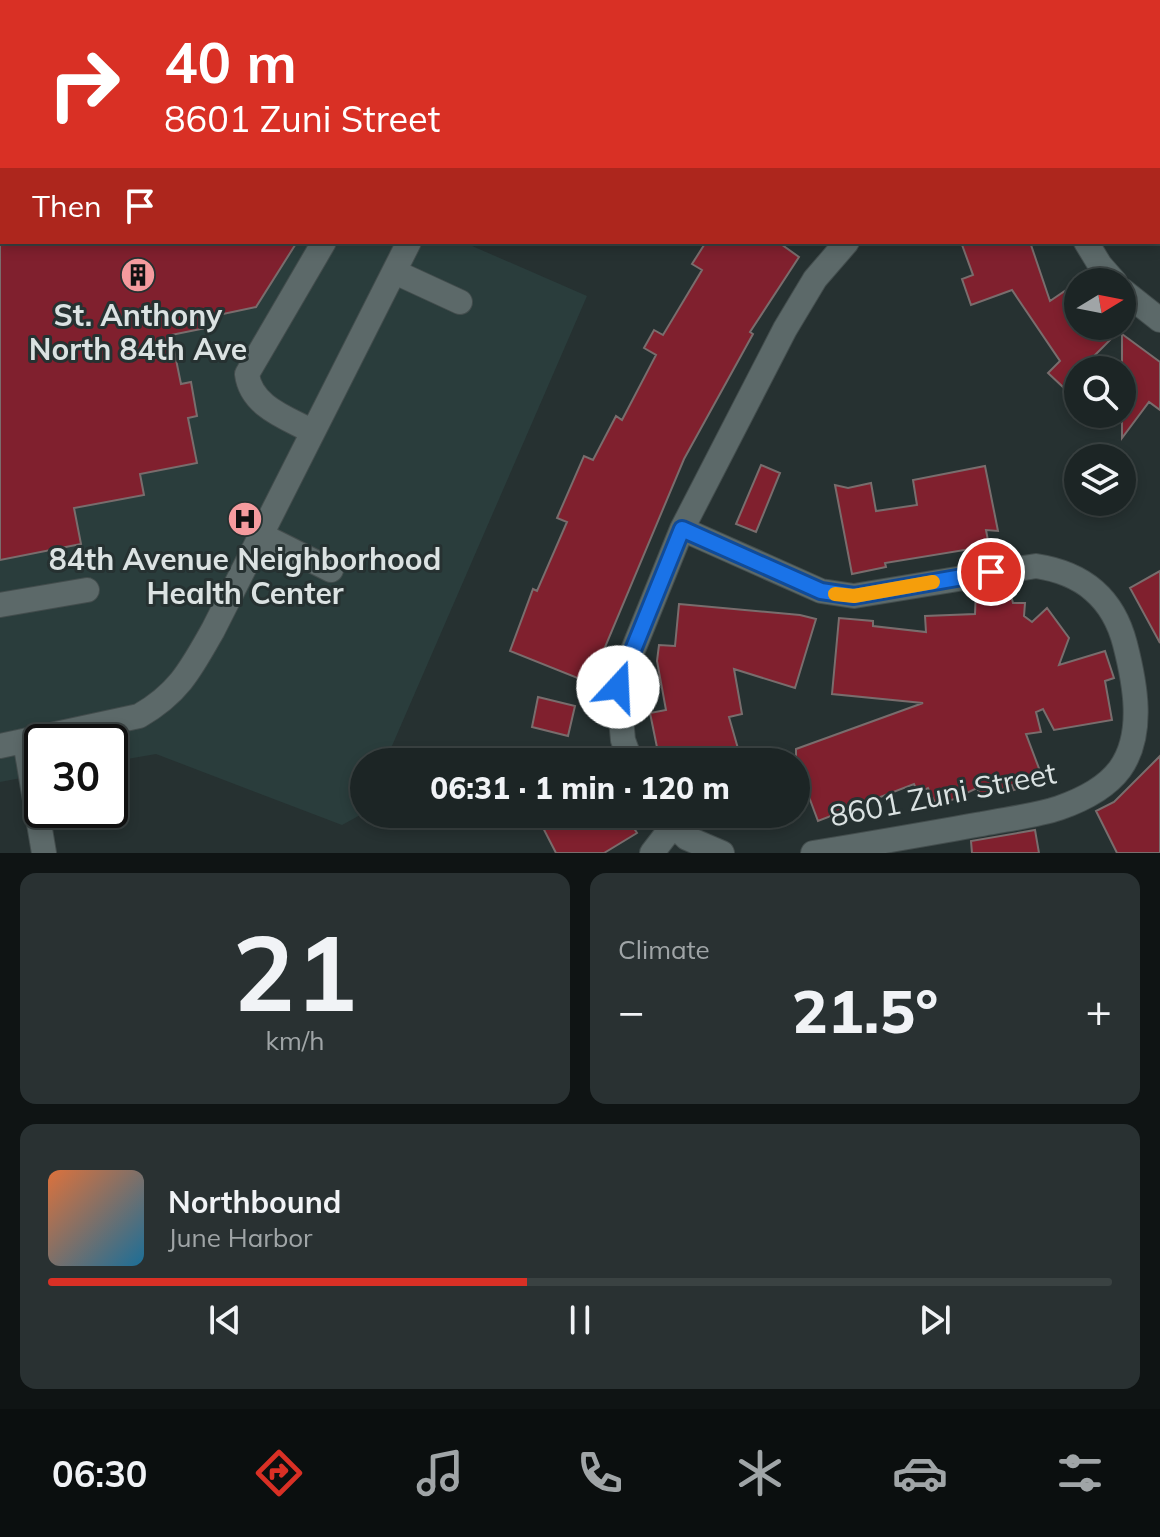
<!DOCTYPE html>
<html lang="en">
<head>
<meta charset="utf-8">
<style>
	:root { --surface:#1c2525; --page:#293132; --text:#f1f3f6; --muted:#a0a5a7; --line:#3a4242; --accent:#d93025 }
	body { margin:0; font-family:Mulish,sans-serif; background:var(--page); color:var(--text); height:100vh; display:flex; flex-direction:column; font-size:30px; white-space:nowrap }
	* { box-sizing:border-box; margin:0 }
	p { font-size:26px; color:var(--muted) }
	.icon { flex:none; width:44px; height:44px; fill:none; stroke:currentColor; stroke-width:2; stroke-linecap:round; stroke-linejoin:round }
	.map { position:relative; height:853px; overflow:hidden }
	.side { display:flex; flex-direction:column; gap:20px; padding:20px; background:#0f1414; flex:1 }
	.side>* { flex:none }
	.top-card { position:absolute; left:0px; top:0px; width:1160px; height:244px; box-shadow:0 4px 12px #0003,0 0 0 2px var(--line); background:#d93025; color:#fff; overflow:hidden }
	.needle { width:52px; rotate:80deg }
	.fabs { position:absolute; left:1064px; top:268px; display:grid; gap:16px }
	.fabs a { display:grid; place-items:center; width:72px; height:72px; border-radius:50%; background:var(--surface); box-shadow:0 4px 12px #0003,0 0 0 2px var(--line); font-size:40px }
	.speed { position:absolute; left:24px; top:724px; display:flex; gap:16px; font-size:40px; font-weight:700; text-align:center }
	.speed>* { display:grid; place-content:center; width:104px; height:104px; border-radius:50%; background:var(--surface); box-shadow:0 4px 12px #0003,0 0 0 2px var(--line); line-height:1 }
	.speed .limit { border:4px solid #111; border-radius:12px; background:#fff; color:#111 }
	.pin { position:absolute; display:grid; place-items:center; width:68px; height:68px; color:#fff; margin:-34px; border:4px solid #fff; border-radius:50%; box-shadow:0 2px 8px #0007 }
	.me { position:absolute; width:88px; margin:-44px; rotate:20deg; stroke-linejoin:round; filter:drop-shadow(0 0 6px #0008) }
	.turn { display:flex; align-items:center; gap:28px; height:168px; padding:0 32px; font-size:36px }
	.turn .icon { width:104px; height:104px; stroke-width:2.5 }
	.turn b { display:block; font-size:56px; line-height:68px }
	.then { display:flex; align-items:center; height:76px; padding:0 32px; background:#0003; gap:16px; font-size:30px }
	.big { font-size:60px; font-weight:800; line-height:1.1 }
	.side .widget { flex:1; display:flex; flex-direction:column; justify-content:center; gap:12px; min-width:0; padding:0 28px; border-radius:16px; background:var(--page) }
	.side .dial { align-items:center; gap:0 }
	.dial b { font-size:104px; line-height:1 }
	.song { display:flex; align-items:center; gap:24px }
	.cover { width:96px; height:96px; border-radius:12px; background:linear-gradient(135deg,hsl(20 70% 55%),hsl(200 70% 35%)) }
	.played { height:8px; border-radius:4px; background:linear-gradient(90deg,var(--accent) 45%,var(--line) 45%) }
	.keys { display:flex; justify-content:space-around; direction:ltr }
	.heat { display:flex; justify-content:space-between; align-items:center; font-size:44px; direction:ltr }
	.side .tiles { flex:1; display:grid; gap:20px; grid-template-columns:1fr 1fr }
	.widget:last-child { grid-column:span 2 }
	.trip { position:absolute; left:350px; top:748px; width:460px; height:80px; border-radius:40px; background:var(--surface); box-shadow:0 4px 12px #0003,0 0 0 2px var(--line); font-weight:800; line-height:80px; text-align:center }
	.dock { display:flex; height:128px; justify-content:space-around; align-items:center; background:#0b0f0f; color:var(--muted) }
	.dock .icon { width:56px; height:56px }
	.dock .active { color:var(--accent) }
	.dock b { font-size:36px; color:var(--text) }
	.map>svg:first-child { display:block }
	.built { fill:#2a3d3c }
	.building { fill:#80202e; stroke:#796d6d; stroke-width:2 }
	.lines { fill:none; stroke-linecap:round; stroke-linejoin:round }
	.minor-casing { stroke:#434d4d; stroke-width:26 }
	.minor { stroke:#5c6969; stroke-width:24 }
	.route-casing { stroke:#114b97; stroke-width:20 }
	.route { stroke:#1a73e8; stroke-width:14 }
	.slow { stroke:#f59e0b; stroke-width:14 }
	.labels { text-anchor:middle; stroke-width:6; stroke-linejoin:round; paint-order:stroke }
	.poi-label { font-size:30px; font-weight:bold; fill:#dbe2e2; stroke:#263131 }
	.street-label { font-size:30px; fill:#dbe2e2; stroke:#263131 }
</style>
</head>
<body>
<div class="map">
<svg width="1160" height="853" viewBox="0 0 1160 853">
	<rect width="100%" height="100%" fill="#263131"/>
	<!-- built -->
	<path class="built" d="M 0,0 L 556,0 L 2,2 L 2,242 L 463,242 L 587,296 L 385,762 L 364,762 L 362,814 L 342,825 L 156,754 L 110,762 L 110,742 L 42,742 L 42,774 L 0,782 Z"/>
	<!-- building -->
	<path class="building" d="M 0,242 L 297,242 L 256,307 L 204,318 L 206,328 L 171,335 L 181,384 L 191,382 L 197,416 L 188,418 L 197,463 L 140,474 L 144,495 L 74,508 L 81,544 L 0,560 Z
		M 706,242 L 778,242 L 799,257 L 750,332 L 753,334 L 684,459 L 590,683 L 510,651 L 533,589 L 537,591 L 567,522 L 557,518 L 584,456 L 593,460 L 616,416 L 622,420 L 656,355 L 644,348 L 654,330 L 663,335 L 702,270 L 692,264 Z
		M 961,242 L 1030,242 L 1050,301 L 1078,282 L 1078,326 L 1124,326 L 1063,387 L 1048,373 L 1060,361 L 1012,290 L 971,305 L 962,279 L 973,275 Z
		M 1122,334 L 1160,362 L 1160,410 L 1149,402 L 1122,438 Z
		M 761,465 L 780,473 L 756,532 L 736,524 Z
		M 985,466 L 998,531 L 986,530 L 989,546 L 885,563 L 886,567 L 852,574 L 835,485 L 848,488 L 871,483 L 876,511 L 917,505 L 913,480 Z
		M 1160,571 L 1160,643 L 1130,588 Z
		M 976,591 L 1010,592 L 1013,603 L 1025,603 L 1024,616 L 1032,622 L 1047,608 L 1069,638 L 1059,665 L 1105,651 L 1114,678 L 1105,681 L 1112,720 L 1054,730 L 1043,709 L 1036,712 L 1041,732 L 1026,734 L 1043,779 L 1014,790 L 1012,785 L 982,798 L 977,788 L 937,807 L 928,788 L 918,793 L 914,784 L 818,821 L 796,762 L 796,749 L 923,703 L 832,694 L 839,618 L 873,621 L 873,626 L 926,632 L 925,616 L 975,614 Z
		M 679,604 L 800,615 L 816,619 L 795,688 L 734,669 L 742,714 L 729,717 L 739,752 L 706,762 L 660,762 L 650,713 L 666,710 L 657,661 L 659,645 L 675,646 Z
		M 538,697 L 575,706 L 568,736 L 532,727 Z
		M 1160,756 L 1160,853 L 1117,853 L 1096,811 L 1114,802 Z
		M 551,814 L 625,814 L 637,833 L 604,853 L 556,853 L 539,820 Z
		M 1035,830 L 1039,853 L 972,853 L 971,841 Z"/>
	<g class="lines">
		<!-- minor casing -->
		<g class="minor-casing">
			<path id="minor" d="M 190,2 L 190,0
				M 421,2 L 422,0
				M 529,2 L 530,0
				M 1080,2 L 1081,0
				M 1086,242 L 1100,265 L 1115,282
				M 395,272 L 460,302
				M 1122,290 L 1160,320
				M 313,432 C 288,418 251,407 247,374 L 324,242
				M 682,529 L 821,591 L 854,596 L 1036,566 C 1082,573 1113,597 1125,644 C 1135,683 1145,734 1120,769 C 1106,788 1082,800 1059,808 C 1035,816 1007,819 982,824 C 925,834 869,844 813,853
				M 261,535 L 331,570
				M 0,605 L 87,590
				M 25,741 L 44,853
				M 0,746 L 139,716 C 179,693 191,669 213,630 L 409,242
				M 631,762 L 623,740 L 618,687 L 682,529 L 785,329 L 815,279 L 847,242
				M 662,814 L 687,838 L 722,853
				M 652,853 L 672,827"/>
		</g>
		<!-- minor -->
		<use href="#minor" class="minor"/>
	</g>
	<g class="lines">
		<!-- route casing -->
		<g class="route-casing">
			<path id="route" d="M 618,687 L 682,529 L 821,591 L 854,596 L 991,572"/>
		</g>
		<!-- route -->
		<use href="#route" class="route"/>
		<!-- slow -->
		<path class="slow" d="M 835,594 L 854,596 L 933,582"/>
	</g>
	<!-- icons -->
	<defs>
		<g id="building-disc" transform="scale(1.8)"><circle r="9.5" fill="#f59b9e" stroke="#263131"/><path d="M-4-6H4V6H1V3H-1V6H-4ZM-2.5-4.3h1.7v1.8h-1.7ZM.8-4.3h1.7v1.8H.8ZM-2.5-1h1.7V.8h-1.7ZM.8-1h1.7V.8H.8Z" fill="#111"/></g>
		<g id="hospital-disc" transform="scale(1.8)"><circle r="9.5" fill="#f59b9e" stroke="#263131"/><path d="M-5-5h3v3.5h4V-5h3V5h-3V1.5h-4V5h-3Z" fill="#111"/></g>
	</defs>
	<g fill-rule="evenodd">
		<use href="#building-disc" x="138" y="275"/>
		<use href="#hospital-disc" x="245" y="519"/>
	</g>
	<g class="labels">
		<!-- poi labels -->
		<g class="poi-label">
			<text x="138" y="326">St. Anthony<tspan x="138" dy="34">North 84th Ave</tspan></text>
			<text x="245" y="570">84th Avenue Neighborhood<tspan x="245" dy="34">Health Center</tspan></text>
		</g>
		<!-- street labels -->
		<g class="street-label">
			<text transform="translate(943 795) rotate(-11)" y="10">8601 Zuni Street</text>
		</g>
	</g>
</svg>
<div class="fabs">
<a><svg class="needle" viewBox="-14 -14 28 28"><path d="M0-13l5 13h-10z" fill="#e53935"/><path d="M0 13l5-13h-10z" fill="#a0a5a7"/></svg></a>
<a><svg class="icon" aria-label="search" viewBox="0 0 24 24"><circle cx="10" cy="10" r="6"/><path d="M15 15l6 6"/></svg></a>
<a><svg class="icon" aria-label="layers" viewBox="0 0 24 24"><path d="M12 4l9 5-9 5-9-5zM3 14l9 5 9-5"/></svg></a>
</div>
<div class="speed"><div class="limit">30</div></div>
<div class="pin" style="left:991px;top:572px;background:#d93025"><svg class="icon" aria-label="arrive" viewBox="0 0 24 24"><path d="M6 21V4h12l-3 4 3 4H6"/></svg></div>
<svg class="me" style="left:618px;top:687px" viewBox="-20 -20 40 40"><circle r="19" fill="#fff"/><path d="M0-13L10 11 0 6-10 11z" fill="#1a73e8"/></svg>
<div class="trip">06:31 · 1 min · 120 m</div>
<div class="top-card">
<div class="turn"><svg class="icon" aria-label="right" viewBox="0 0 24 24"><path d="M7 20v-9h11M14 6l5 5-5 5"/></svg><div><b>40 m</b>8601 Zuni Street</div></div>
<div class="then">Then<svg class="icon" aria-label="arrive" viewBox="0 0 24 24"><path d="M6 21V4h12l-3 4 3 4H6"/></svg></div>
</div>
</div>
<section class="side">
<div class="tiles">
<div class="widget dial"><b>21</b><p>km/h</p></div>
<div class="widget"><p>Climate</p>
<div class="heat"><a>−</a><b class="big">21.5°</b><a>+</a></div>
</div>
<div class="widget">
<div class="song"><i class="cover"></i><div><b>Northbound</b><p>June Harbor</p></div></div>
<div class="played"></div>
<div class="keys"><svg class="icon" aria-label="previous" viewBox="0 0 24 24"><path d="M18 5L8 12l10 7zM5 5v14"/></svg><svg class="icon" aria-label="pause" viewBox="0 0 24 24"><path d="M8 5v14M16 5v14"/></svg><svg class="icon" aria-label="next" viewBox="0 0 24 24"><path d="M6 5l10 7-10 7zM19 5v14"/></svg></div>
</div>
</div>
</section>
<nav class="dock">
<b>06:30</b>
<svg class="icon active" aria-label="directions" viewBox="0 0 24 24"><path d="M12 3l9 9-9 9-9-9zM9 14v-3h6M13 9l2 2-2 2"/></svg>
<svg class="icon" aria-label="music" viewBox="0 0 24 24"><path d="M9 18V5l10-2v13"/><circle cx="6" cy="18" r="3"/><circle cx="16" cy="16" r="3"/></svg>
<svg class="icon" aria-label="phone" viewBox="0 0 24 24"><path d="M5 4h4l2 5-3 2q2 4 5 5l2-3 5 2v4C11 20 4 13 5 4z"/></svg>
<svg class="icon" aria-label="climate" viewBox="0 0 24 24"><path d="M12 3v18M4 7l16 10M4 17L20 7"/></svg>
<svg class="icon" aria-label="car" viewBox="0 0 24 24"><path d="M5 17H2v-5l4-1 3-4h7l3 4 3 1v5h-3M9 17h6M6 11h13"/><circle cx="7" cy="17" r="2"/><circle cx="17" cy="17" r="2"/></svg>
<svg class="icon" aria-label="filters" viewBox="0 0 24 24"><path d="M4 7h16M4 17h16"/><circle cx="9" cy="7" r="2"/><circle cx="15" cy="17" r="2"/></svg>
</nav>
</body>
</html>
